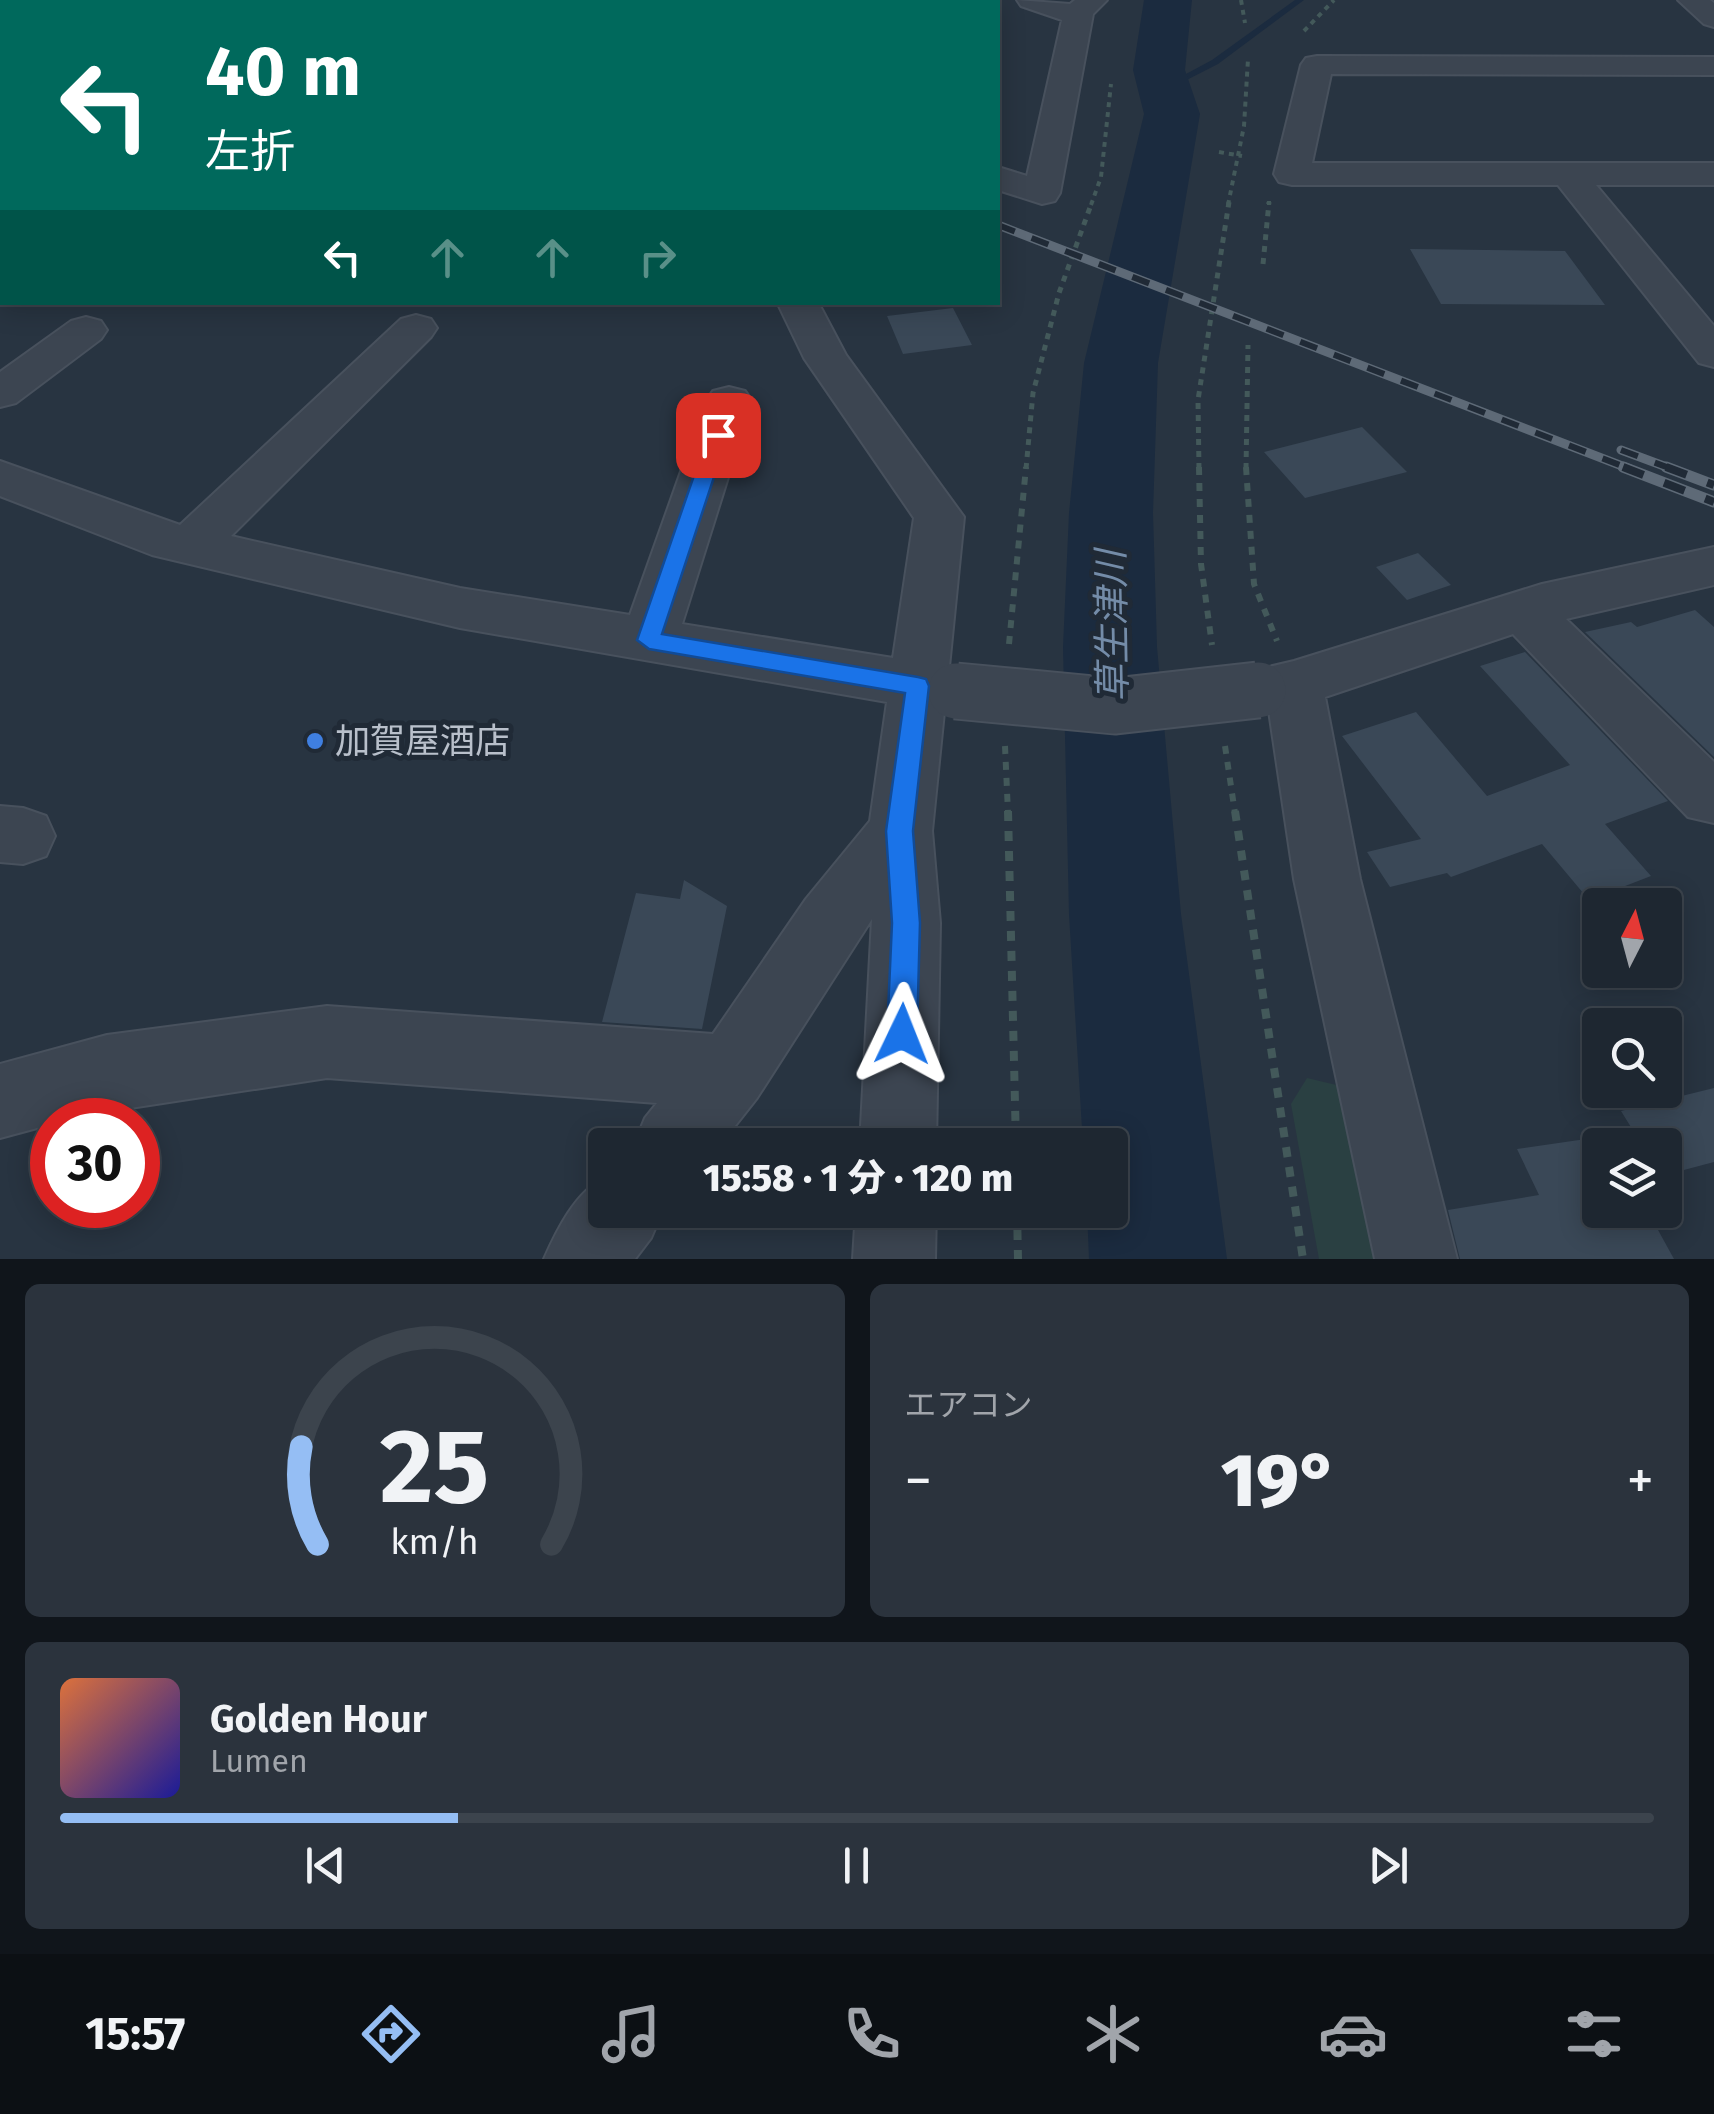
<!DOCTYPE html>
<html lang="ja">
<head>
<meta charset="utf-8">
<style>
	:root { --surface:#1e2731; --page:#2b333d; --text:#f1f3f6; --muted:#a1a5ab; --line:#3c444d; --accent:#95bef4 }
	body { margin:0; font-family:"Fira Sans","Noto Sans JP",sans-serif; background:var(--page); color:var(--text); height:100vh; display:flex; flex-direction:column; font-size:38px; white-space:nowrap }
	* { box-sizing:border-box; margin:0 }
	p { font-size:32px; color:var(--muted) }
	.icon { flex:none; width:55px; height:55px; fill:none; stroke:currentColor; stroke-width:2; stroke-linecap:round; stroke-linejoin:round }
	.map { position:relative; height:1259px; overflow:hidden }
	.panel { display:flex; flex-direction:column; gap:25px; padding:25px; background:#10151b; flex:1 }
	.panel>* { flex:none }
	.hud { position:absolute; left:0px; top:0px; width:1000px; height:305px; box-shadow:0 5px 25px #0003,0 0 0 2px var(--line); background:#00695c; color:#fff; overflow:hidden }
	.needle { width:65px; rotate:6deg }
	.fabs { position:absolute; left:1582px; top:888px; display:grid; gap:20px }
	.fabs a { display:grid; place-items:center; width:100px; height:100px; border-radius:10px; background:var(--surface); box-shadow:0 5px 25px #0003,0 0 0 2px var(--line); font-size:50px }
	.speed { position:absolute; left:30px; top:1098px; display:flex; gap:20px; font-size:50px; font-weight:700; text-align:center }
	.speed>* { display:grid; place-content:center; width:130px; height:130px; border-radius:50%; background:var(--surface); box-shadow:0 5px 25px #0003,0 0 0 2px var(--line); line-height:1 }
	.speed .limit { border:15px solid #d22; background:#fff; color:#111 }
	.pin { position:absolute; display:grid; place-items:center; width:85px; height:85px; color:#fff; margin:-42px; border-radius:20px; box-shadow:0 5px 15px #0006 }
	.me { position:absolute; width:110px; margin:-55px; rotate:2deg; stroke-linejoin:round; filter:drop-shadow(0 0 8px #0008) }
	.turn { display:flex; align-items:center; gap:35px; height:210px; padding:0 40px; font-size:45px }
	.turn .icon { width:130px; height:130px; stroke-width:2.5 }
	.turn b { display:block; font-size:70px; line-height:85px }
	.lanes { display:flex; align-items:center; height:95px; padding:0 40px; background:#0003; justify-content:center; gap:50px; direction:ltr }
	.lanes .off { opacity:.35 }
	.big { font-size:75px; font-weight:800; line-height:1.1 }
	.panel .tile { flex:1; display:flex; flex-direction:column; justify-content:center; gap:15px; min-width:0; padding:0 35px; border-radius:15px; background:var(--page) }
	.panel .dial { align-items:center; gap:0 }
	.dial svg { height:260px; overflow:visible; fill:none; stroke:var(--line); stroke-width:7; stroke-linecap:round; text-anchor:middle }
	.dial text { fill:var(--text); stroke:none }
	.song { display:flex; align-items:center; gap:30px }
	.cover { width:120px; height:120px; border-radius:15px; background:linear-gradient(135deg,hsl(20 70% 55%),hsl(240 70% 35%)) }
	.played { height:10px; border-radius:5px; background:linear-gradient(90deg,var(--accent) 25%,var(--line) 25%) }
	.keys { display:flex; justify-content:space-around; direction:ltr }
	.heat { display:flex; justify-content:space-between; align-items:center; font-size:55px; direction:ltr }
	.panel .tiles { flex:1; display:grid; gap:25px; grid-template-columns:1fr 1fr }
	.tile:last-child { grid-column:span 2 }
	.trip { position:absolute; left:588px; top:1128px; width:540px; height:100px; border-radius:10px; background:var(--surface); box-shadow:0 5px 25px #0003,0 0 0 2px var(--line); font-weight:800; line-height:100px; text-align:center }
	.tabs { display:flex; height:160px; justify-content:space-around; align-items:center; background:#0c1014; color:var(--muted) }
	.tabs .icon { width:70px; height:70px }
	.tabs .current { color:var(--accent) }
	.tabs b { font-size:45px; color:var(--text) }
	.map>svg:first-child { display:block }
	.green { fill:#2a4042 }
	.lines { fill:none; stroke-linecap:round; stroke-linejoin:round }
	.stream { fill:#1b2b3f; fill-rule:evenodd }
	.river { fill:#1b2b3f; fill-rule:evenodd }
	.building { fill:#3a4857 }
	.minor-casing { stroke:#48515d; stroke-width:4 }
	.path-far3 { stroke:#43595a; stroke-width:4; stroke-dasharray:5 5; stroke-linecap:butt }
	.path-far2 { stroke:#43595a; stroke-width:5; stroke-dasharray:6 6; stroke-linecap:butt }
	.path-far1 { stroke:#43595a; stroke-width:6; stroke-dasharray:8 8; stroke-linecap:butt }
	.path { stroke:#43595a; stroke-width:8; stroke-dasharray:10 10; stroke-linecap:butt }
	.minor { fill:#3c4551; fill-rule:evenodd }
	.rail-far2-casing { stroke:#5e6a77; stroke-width:8 }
	.rail-far1-casing { stroke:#5e6a77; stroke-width:9 }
	.rail-casing { stroke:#5e6a77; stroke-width:11 }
	.rail-far2 { stroke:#202a36; stroke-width:5; stroke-dasharray:14; stroke-linecap:butt }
	.rail-far1 { stroke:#202a36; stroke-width:6; stroke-dasharray:18; stroke-linecap:butt }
	.rail { stroke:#202a36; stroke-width:8; stroke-dasharray:22; stroke-linecap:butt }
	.minor-bridge-casing { stroke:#48515d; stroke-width:59; stroke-linecap:butt }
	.minor-bridge { stroke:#3c4551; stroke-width:55 }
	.route { fill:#1a73e8; stroke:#114b97; stroke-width:2.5 }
	.shop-dot { fill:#3f7fe0; stroke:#202a36; stroke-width:4 }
	.labels { text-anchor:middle; stroke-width:10; stroke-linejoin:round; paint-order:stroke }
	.poi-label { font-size:35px; fill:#b9c0cb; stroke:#202a36; text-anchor:start }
	.water-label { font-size:38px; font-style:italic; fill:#748ca8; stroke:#202a36 }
</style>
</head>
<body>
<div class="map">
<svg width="1714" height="1259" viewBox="0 0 1714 1259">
	<rect width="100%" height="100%" fill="#283441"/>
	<!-- green -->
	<path class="green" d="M 1307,1078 L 1349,1088 L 1387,1259 L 1319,1259 L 1291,1104 Z"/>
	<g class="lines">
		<!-- stream -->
		<path class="stream" d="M 1295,0 L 1304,0 L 1218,64 L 1167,90 L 1160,88 L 1212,60 Z"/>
		<!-- river -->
		<path class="river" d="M 1144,0 L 1192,0 L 1185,70 L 1200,114 L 1158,363 L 1153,513 L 1157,647 L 1181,914 L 1227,1259 L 1089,1259 L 1087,1210 L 1110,1210 L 1110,1145 L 1083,1145 L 1069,914 L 1063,647 L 1069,513 L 1084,363 L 1144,114 L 1133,70 Z"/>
	</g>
	<!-- building -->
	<path class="building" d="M 1410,249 L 1565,251 L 1605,305 L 1441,304 Z
		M 953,308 L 972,345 L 903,354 L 887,316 Z
		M 1362,427 L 1407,472 L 1305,498 L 1264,452 Z
		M 1418,553 L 1451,585 L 1407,600 L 1376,567 Z
		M 1695,610 L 1714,627 L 1714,757 L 1585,632 L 1631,622 L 1637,627 Z
		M 1525,652 L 1668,801 L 1605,824 L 1651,876 L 1589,900 L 1542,844 L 1451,877 L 1447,873 L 1390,887 L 1367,852 L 1421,839 L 1342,736 L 1416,712 L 1487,796 L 1570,765 L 1480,666 Z
		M 684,880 L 727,906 L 702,1029 L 602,1022 L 636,893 L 680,899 Z
		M 1714,1088 L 1714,1162 L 1665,1175 L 1665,1145 L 1600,1145 L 1600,1210 L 1647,1210 L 1674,1259 L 1460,1259 L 1448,1210 L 1539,1195 L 1517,1149 L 1634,1132 L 1621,1111 Z"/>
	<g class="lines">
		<!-- minor casing -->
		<g class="minor-casing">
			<path id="minor" d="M 634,0 L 668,0 L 669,2 L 635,2 Z
				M 1017,0 L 1070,4 L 1075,0 L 1107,0 L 1093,14 L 1060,193 L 1055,201 L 1042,204 L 998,190 L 998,167 L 1027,176 L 1062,20 L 1021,6 Z
				M 1678,0 L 1710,0 L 1714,3 L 1714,27 L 1704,24 Z
				M 2,21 L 2,39 L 0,40 L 0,22 Z
				M 1317,56 L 1714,57 L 1714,75 L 1331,74 L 1312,163 L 1714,163 L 1714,185 L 1596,185 L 1714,326 L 1714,367 L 1699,363 L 1558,185 L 1292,185 L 1279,182 L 1274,174 L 1301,65 L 1306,58 Z
				M 2,76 L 2,96 L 0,97 L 0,77 Z
				M 0,178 L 2,179 L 2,201 L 0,200 Z
				M 2,242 L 2,266 L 0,267 L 0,243 Z
				M 777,302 L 818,302 L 846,355 L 964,517 L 949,667 L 976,675 L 985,691 L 976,707 L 956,714 L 944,712 L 932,831 L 940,923 L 936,1145 L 860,1145 L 872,919 L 757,1098 L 720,1145 L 634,1145 L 645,1118 L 657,1103 L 327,1078 L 52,1120 L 52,1124 L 0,1138 L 0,1064 L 107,1035 L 327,1006 L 713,1034 L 806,899 L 870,821 L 887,702 L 460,628 L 152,555 L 0,496 L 0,461 L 180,525 L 401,319 L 416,315 L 431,319 L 437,328 L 431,337 L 231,536 L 460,588 L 630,615 L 706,401 L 713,391 L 729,387 L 745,391 L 752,401 L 682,624 L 893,658 L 914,518 L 804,358 Z
				M 86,317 L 101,321 L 107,330 L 101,339 L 16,403 L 0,407 L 0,372 L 71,321 Z
				M 1714,547 L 1714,585 L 1566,619 L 1714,762 L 1714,823 L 1688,817 L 1513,634 L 1325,697 L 1360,879 L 1457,1259 L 1375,1259 L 1294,879 L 1269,711 L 1259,713 L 1239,706 L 1230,690 L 1239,674 L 1294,661 L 1542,584 Z
				M 0,806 L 23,808 L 46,816 L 55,836 L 46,856 L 23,864 L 0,862 Z
				M 605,1178 L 605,1210 L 663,1210 L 651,1238 L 635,1259 L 544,1259 C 556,1232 576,1190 605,1178 Z
				M 856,1210 L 936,1210 L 935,1259 L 853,1259 Z"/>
		</g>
		<!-- path-far3 -->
		<path class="path-far3" d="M 1241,0 L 1245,23
			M 1304,31 L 1334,0
			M 1219,152 L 1242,156
			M 1091,205 L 1101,177 L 1111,84
			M 1228,205 L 1244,126 L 1248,59
			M 1269,205 L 1269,201"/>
		<!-- path-far2 -->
		<path class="path-far2" d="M 1263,264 L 1269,202
			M 1026,469 L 1033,393 L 1059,293 L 1092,202
			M 1199,469 L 1198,400 L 1229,202
			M 1246,469 L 1248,345"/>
		<!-- path-far1 -->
		<path class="path-far1" d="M 1199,467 L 1201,564 L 1212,645
			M 1246,467 L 1254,584 L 1277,641
			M 1009,644 L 1026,467
			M 1005,746 L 1008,813
			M 1225,746 L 1235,813"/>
		<!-- path -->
		<path class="path" d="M 1008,811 L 1016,1145
			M 1235,811 L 1303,1259
			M 1017,1210 L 1018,1259"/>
		<!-- minor -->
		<use href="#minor" class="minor"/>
		<!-- rail-far2 casing -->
		<g class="rail-far2-casing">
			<path id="rail-far2" d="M 412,0 L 419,2
				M 438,0 L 445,2"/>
		</g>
		<!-- rail-far1 casing -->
		<g class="rail-far1-casing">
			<path id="rail-far1" d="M 998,225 L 1630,469
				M 1621,450 L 1672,469"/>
		</g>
		<!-- rail casing -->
		<g class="rail-casing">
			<path id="rail" d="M 1623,467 L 1714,502
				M 1666,467 L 1714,485"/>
		</g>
		<!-- rail-far2 -->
		<use href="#rail-far2" class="rail-far2"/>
		<!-- rail-far1 -->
		<use href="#rail-far1" class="rail-far1"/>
		<!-- rail -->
		<use href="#rail" class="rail"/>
		<!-- minor-bridge casing -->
		<g class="minor-bridge-casing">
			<path id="minor-bridge" d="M 956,691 L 1115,706 L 1258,690"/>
		</g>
		<!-- minor-bridge -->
		<use href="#minor-bridge" class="minor-bridge"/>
	</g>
	<!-- route -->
	<path class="route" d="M 718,429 L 728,435 L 662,634 L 918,677 L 926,679 L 929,686 L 913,831 L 920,923 L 917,1034 L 913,1045 L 902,1049 L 891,1045 L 887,1034 L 892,923 L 886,831 L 905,693 L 649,649 L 637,640 L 708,435 Z"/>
	<!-- markers -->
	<circle class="shop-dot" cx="315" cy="741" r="10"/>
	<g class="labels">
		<!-- poi labels -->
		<g class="poi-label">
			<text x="335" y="753">加賀屋酒店</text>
		</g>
		<!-- water labels -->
		<g class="water-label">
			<text transform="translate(1112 626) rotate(-91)" y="13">草生津川</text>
		</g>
	</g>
</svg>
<div class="fabs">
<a><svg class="needle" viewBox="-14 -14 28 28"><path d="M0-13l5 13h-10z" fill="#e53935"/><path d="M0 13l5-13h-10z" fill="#a1a5ab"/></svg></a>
<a><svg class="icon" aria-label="search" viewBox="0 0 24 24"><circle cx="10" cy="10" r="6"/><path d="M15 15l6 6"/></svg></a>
<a><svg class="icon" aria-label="layers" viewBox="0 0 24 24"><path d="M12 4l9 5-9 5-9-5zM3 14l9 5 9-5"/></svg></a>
</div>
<div class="speed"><div class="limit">30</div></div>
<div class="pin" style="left:718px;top:435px;background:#d93025"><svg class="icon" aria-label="arrive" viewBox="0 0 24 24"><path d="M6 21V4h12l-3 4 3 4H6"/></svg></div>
<svg class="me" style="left:902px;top:1034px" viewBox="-20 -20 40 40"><path d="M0-17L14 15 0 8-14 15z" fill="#1a73e8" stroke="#fff" stroke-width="4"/></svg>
<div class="trip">15:58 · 1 分 · 120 m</div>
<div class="hud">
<div class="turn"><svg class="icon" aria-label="left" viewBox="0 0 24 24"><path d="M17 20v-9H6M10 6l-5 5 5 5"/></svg><div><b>40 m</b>左折</div></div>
<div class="lanes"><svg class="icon" aria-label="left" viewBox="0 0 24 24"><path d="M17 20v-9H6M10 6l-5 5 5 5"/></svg><svg class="icon off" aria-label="ahead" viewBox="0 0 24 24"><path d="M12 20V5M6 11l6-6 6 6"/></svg><svg class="icon off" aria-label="ahead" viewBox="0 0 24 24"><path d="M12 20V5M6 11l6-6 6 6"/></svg><svg class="icon off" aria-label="right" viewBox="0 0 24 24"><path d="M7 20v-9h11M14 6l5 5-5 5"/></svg></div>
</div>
</div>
<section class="panel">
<div class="tiles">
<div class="tile dial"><svg viewBox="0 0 100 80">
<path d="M14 69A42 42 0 1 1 86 69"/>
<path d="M14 69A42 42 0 0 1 9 39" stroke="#95bef4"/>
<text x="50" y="56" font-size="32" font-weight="700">25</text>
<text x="50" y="72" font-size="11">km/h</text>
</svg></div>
<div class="tile"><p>エアコン</p>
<div class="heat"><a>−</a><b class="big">19°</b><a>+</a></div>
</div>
<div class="tile">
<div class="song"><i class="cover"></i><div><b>Golden Hour</b><p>Lumen</p></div></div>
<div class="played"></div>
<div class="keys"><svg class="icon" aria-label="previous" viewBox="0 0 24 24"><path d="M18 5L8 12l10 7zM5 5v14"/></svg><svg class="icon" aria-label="pause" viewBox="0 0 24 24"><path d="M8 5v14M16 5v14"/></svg><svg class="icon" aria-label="next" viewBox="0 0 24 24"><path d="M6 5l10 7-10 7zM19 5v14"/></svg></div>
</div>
</div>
</section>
<nav class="tabs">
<b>15:57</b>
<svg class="icon current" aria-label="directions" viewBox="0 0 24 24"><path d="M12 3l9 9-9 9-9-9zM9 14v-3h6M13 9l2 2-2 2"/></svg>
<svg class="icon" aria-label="music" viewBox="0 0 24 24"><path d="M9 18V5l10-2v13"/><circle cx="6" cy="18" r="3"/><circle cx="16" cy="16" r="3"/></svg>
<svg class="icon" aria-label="phone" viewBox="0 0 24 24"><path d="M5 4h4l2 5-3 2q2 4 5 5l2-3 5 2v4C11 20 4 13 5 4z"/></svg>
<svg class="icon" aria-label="climate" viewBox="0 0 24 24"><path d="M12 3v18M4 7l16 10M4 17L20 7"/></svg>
<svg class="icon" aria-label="car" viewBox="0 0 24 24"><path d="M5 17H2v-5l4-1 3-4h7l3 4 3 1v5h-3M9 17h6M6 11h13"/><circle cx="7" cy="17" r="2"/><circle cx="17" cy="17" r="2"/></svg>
<svg class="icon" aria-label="filters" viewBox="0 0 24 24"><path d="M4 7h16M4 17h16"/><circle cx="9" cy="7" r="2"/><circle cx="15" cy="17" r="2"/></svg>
</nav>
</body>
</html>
